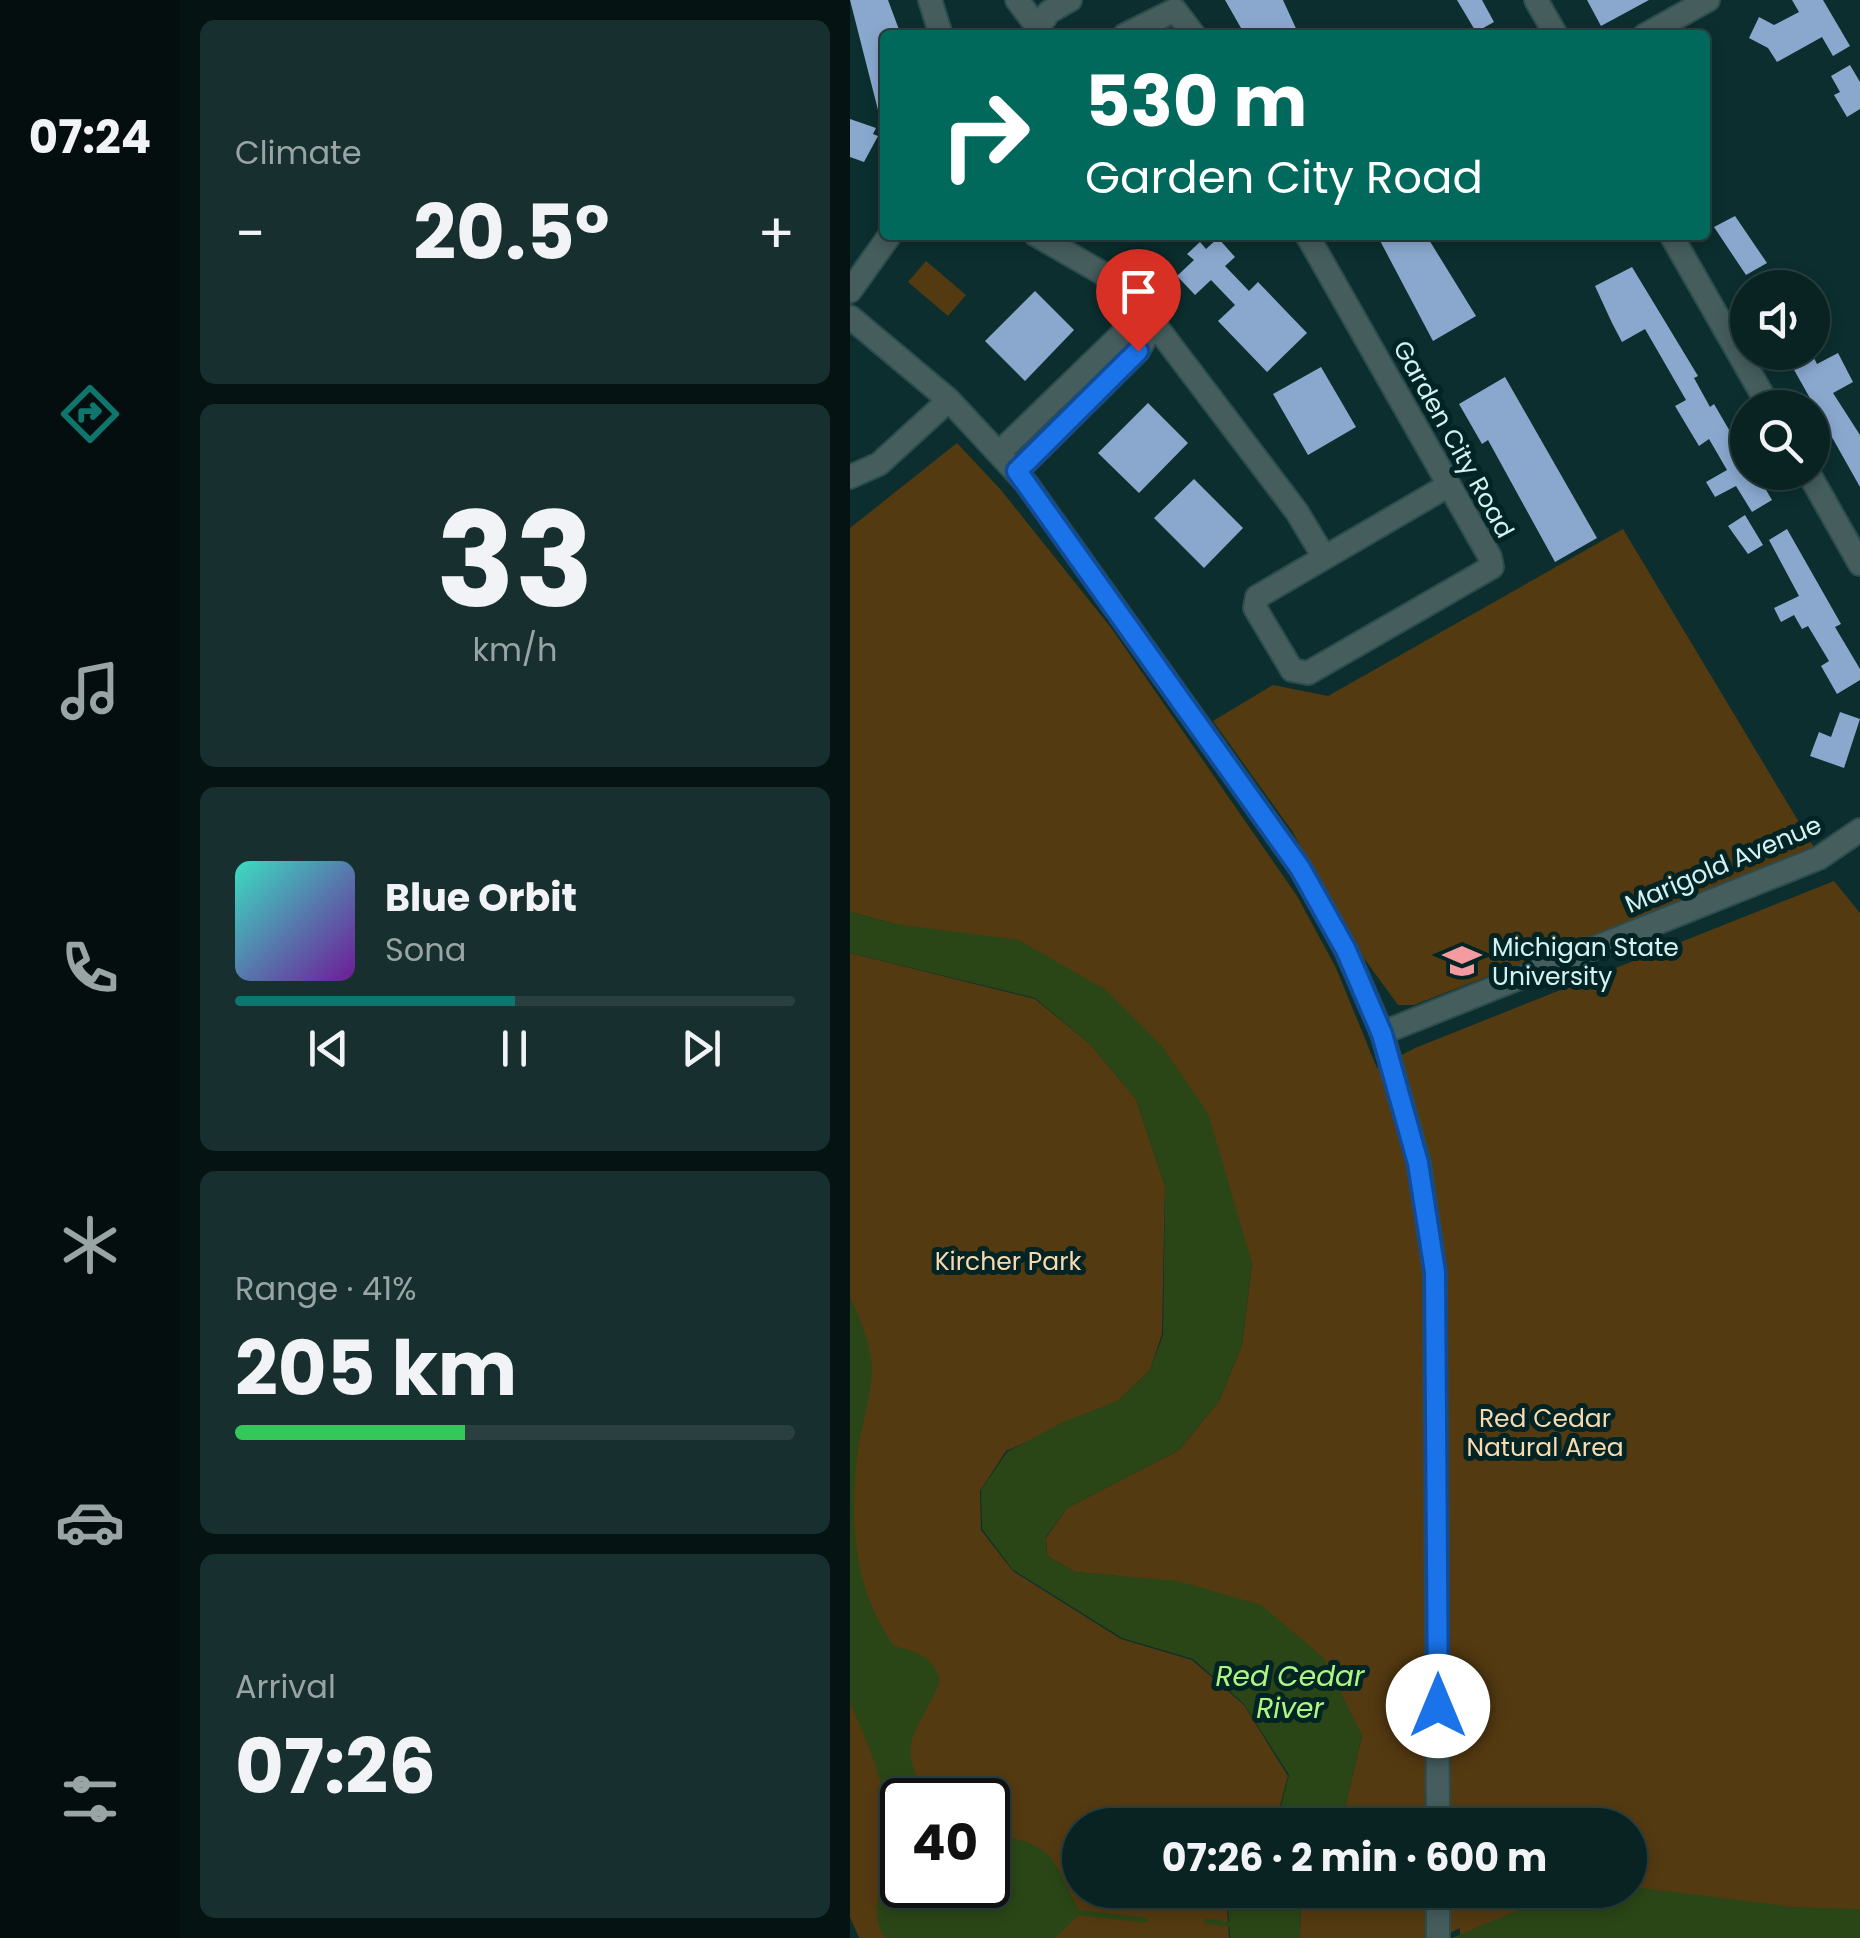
<!DOCTYPE html>
<html lang="en">
<head>
<meta charset="utf-8">
<style>
	:root { --surface:#092222; --page:#172f2f; --text:#f1f3f6; --muted:#99a4a5; --line:#293f40; --accent:#0f766e }
	body { margin:0; font-family:Poppins,sans-serif; background:var(--page); color:var(--text); height:100vh; display:flex; flex-direction:column; font-size:38px; white-space:nowrap }
	* { box-sizing:border-box; margin:0 }
	p { font-size:32px; color:var(--muted) }
	.icon { flex:none; width:55px; height:55px; fill:none; stroke:currentColor; stroke-width:2; stroke-linecap:round; stroke-linejoin:round }
	.map { position:relative; flex:1; overflow:hidden }
	.details { display:flex; flex-direction:column; gap:20px; padding:20px; background:#051313; width:670px }
	.details>* { flex:none }
	.hud { position:absolute; left:30px; top:30px; width:830px; height:210px; border-radius:10px; box-shadow:0 5px 15px #0003,0 0 0 2px var(--line); background:#00695c; color:#fff; overflow:hidden }
	.controls { position:absolute; left:880px; top:270px; display:grid; gap:20px }
	.controls a { display:grid; place-items:center; width:100px; height:100px; border-radius:50%; background:var(--surface); box-shadow:0 5px 15px #0003,0 0 0 2px var(--line); font-size:50px }
	.speed { position:absolute; left:30px; top:1778px; display:flex; gap:20px; font-size:50px; font-weight:700; text-align:center }
	.speed>* { display:grid; place-content:center; width:130px; height:130px; border-radius:50%; background:var(--surface); box-shadow:0 5px 15px #0003,0 0 0 2px var(--line); line-height:1 }
	.speed .limit { border:5px solid #111; border-radius:15px; background:#fff; color:#111 }
	.pin { position:absolute; display:grid; place-items:center; width:85px; height:85px; color:#fff; margin:-102px -42px; border-radius:50% 50% 50% 0; rotate:-45deg; box-shadow:0 0 10px #0007 }
	.pin .icon { rotate:45deg }
	.me { position:absolute; width:110px; margin:-55px; rotate:0deg; stroke-linejoin:round; filter:drop-shadow(0 0 8px #0008) }
	.turn { display:flex; align-items:center; gap:35px; height:210px; padding:0 40px; font-size:45px }
	.turn .icon { width:130px; height:130px; stroke-width:2.5 }
	.turn b { display:block; font-size:70px; line-height:85px }
	.big { font-size:75px; font-weight:700; line-height:1.1 }
	.details .tile { flex:1; display:flex; flex-direction:column; justify-content:center; gap:15px; min-width:0; padding:0 35px; border-radius:15px; background:var(--page) }
	.details .dial { align-items:center; gap:0 }
	.dial b { font-size:130px; line-height:1 }
	.song { display:flex; align-items:center; gap:30px }
	.cover { width:120px; height:120px; border-radius:15px; background:linear-gradient(135deg,hsl(170 70% 55%),hsl(280 70% 35%)) }
	.played { height:10px; border-radius:5px; background:linear-gradient(90deg,var(--accent) 50%,var(--line) 50%) }
	.keys { display:flex; justify-content:space-around; direction:ltr }
	.heat { display:flex; justify-content:space-between; align-items:center; font-size:55px; direction:ltr }
	.charge { height:15px; border-radius:8px; background:linear-gradient(90deg,#34c759 41%,var(--line) 0) }
	.trip { position:absolute; left:212px; top:1808px; width:585px; height:100px; border-radius:50px; background:var(--surface); box-shadow:0 5px 15px #0003,0 0 0 2px var(--line); font-weight:700; line-height:100px; text-align:center }
	main { display:flex; flex:1; min-height:0 }
	.menu { display:flex; flex-direction:column; width:180px; justify-content:space-around; align-items:center; background:#040e0e; color:var(--muted) }
	.menu .icon { width:70px; height:70px }
	.menu .active { color:var(--accent) }
	.menu b { font-size:45px; color:var(--text) }
	.map>svg:first-child { display:block }
	.green { fill:#543a11; fill-rule:evenodd }
	.water { fill:#2a4616 }
	.lines { fill:none; stroke-linecap:round; stroke-linejoin:round }
	.stream { stroke:#2a4616; stroke-width:5 }
	.building { fill:#8aa8ce }
	.minor-casing { stroke:#2c4d4d; stroke-width:26 }
	.minor { stroke:#455d5d; stroke-width:22 }
	.route-casing { stroke:#114b97; stroke-width:25 }
	.route { stroke:#1a73e8; stroke-width:18 }
	.labels { text-anchor:middle; stroke-width:10; stroke-linejoin:round; paint-order:stroke }
	.street-label { font-size:25px; fill:#d3f2f1; stroke:#022424 }
	.poi-label { font-size:25px; fill:#d3f2f1; stroke:#022424; text-anchor:start }
	.park-label { font-size:25px; fill:#f9d9ae; stroke:#022424 }
	.water-label { font-size:28px; font-style:italic; fill:#aef681; stroke:#022424 }
</style>
</head>
<body>
<main>
<nav class="menu">
<b>07:24</b>
<svg class="icon active" aria-label="directions" viewBox="0 0 24 24"><path d="M12 3l9 9-9 9-9-9zM9 14v-3h6M13 9l2 2-2 2"/></svg>
<svg class="icon" aria-label="music" viewBox="0 0 24 24"><path d="M9 18V5l10-2v13"/><circle cx="6" cy="18" r="3"/><circle cx="16" cy="16" r="3"/></svg>
<svg class="icon" aria-label="phone" viewBox="0 0 24 24"><path d="M5 4h4l2 5-3 2q2 4 5 5l2-3 5 2v4C11 20 4 13 5 4z"/></svg>
<svg class="icon" aria-label="climate" viewBox="0 0 24 24"><path d="M12 3v18M4 7l16 10M4 17L20 7"/></svg>
<svg class="icon" aria-label="car" viewBox="0 0 24 24"><path d="M5 17H2v-5l4-1 3-4h7l3 4 3 1v5h-3M9 17h6M6 11h13"/><circle cx="7" cy="17" r="2"/><circle cx="17" cy="17" r="2"/></svg>
<svg class="icon" aria-label="filters" viewBox="0 0 24 24"><path d="M4 7h16M4 17h16"/><circle cx="9" cy="7" r="2"/><circle cx="15" cy="17" r="2"/></svg>
</nav>
<section class="details">
<div class="tile"><p>Climate</p>
<div class="heat"><a>−</a><b class="big">20.5°</b><a>+</a></div>
</div>
<div class="tile dial"><b>33</b><p>km/h</p></div>
<div class="tile">
<div class="song"><i class="cover"></i><div><b>Blue Orbit</b><p>Sona</p></div></div>
<div class="played"></div>
<div class="keys"><svg class="icon" aria-label="previous" viewBox="0 0 24 24"><path d="M18 5L8 12l10 7zM5 5v14"/></svg><svg class="icon" aria-label="pause" viewBox="0 0 24 24"><path d="M8 5v14M16 5v14"/></svg><svg class="icon" aria-label="next" viewBox="0 0 24 24"><path d="M6 5l10 7-10 7zM19 5v14"/></svg></div>
</div>
<div class="tile"><p>Range · 41%</p><b class="big">205 km</b><div class="charge"></div></div>
<div class="tile"><p>Arrival</p><b class="big">07:26</b></div>
</section>
<div class="map">
<svg width="1010" height="1938" viewBox="0 0 1010 1938">
	<rect width="100%" height="100%" fill="#0c2e2e"/>
	<!-- green -->
	<path class="green" d="M 76,261 L 116,295 L 98,316 L 58,282 Z
		M 107,443 L 151,490 L 262,629 L 447,896 L 486,968 L 527,1068 L 565,1048 L 984,881 L 1010,913 L 1010,1938 L 610,1938 L 610,1928 L 590,1938 L 450,1938 L 451,1890 L 780,1890 L 780,1825 L 491,1825 L 512,1735 L 268,1576 L 225,1572 L 197,1556 L 196,1538 L 217,1508 L 329,1450 L 369,1401 L 392,1345 L 402,1263 L 311,1045 L 45,924 L 0,912 L 0,528 Z
		M 773,529 L 965,849 L 564,1005 L 548,1005 L 513,957 L 442,831 L 363,721 L 423,685 L 478,696 Z
		M 0,953 L 185,999 L 240,1044 L 286,1099 L 315,1186 L 312,1334 L 300,1370 L 268,1401 L 156,1451 L 130,1491 L 131,1530 L 163,1571 L 271,1639 L 342,1660 L 394,1705 L 438,1776 L 425,1825 L 230,1825 L 230,1890 L 376,1890 L 379,1938 L 9,1938 L 0,1917 ZM 52,1800 L 138,1800 L 138,1885 L 52,1885 Z"/>
	<!-- water -->
	<path class="water" d="M 0,912 L 45,924 L 169,940 L 256,990 L 311,1045 L 358,1113 L 402,1263 L 392,1345 L 369,1401 L 329,1450 L 217,1508 L 196,1537 L 197,1556 L 225,1572 L 328,1581 L 411,1605 L 474,1658 L 512,1735 L 491,1825 L 426,1825 L 439,1775 L 394,1704 L 343,1659 L 272,1638 L 163,1570 L 132,1529 L 131,1490 L 157,1452 L 213,1422 L 268,1401 L 300,1370 L 313,1335 L 315,1186 L 286,1099 L 240,1044 L 185,998 L 0,953 Z
		M 0,1297 C 10,1318 22,1346 22,1371 C 21,1395 13,1423 8,1447 C 0,1520 1,1584 44,1646 C 67,1651 84,1657 90,1681 C 69,1734 42,1740 79,1800 L 52,1800 L 52,1885 L 138,1885 L 138,1834 C 208,1845 198,1853 231,1913 L 205,1938 L 35,1938 C 12,1901 46,1875 41,1835 C 36,1787 20,1747 0,1703 Z
		M 784,1887 L 943,1907 L 1010,1909 L 1010,1938 L 602,1938 L 671,1909 Z
		M 377,1890 L 451,1890 L 450,1938 L 380,1938 Z"/>
	<g class="lines">
		<!-- stream -->
		<path class="stream" d="M 231,1913 L 295,1920
			M 356,1921 L 383,1925"/>
	</g>
	<!-- building -->
	<path class="building" d="M 0,0 L 38,0 L 51,35 L 35,35 L 35,109 L 28,110 Z
		M 375,0 L 433,0 L 449,35 L 395,35 Z
		M 607,0 L 632,0 L 644,22 L 626,32 Z
		M 737,0 L 799,0 L 751,26 Z
		M 942,0 L 973,0 L 1000,46 L 983,56 L 972,37 L 927,62 L 918,48 L 899,38 L 909,17 L 924,25 L 949,12 Z
		M 1000,65 L 1010,82 L 1010,109 L 997,117 L 984,95 L 990,92 L 981,76 Z
		M 0,119 L 26,128 L 23,134 L 28,136 L 14,162 L 0,157 Z
		M 885,216 L 917,263 L 896,275 L 864,227 Z
		M 527,235 L 576,235 L 626,316 L 583,341 Z
		M 368,238 L 385,257 L 375,266 L 399,291 L 408,282 L 457,333 L 417,372 L 368,321 L 385,305 L 361,280 L 345,295 L 327,276 L 344,260 L 337,254 L 350,242 L 356,249 Z
		M 782,267 L 848,376 L 844,378 L 860,407 L 864,404 L 885,440 L 898,462 L 898,472 L 909,478 L 922,500 L 902,512 L 886,486 L 865,497 L 856,482 L 877,470 L 859,439 L 849,446 L 825,406 L 836,400 L 795,329 L 772,342 L 762,323 L 745,286 Z
		M 185,291 L 224,330 L 175,381 L 135,341 Z
		M 934,352 L 961,352 L 967,364 L 988,353 L 1003,382 L 983,393 L 1010,435 L 1010,487 Z
		M 471,367 L 506,427 L 458,455 L 423,394 Z
		M 655,377 L 747,538 L 705,562 L 638,440 L 632,444 L 609,404 Z
		M 298,403 L 338,443 L 289,493 L 248,453 Z
		M 344,479 L 393,528 L 354,568 L 304,518 Z
		M 895,515 L 913,545 L 898,554 L 878,526 Z
		M 937,529 L 991,624 L 985,627 L 1010,669 L 1010,680 L 987,694 L 971,666 L 979,661 L 958,626 L 952,629 L 944,615 L 931,622 L 924,608 L 949,596 L 919,540 Z
		M 990,712 L 1010,719 L 994,768 L 960,756 L 969,732 L 981,737 Z"/>
	<g class="lines">
		<!-- minor casing -->
		<g class="minor-casing">
			<path id="minor" d="M 80,0 L 91,35
				M 167,0 L 188,28
				M 686,0 L 706,35
				M 191,35 L 188,28 L 199,12 L 220,0
				M 275,35 L 325,10 L 344,35
				M 795,35 L 858,0
				M 186,235 L 259,277 L 303,322 L 447,512 L 474,557
				M 457,235 L 640,557 L 642,567 L 458,673 L 442,670 L 405,608 L 407,597 L 599,485
				M 821,235 L 920,408
				M 0,291 L 40,235
				M 0,317 L 99,400 L 176,483 L 451,869 L 496,950 L 532,1033 L 569,1163 L 585,1272 L 588,1825
				M 150,452 L 273,333 L 303,322
				M 167,471 L 288,351 L 304,323
				M 958,472 L 1010,564
				M 0,477 L 29,464 L 99,400
				M 532,1033 L 969,858 L 1010,830
				M 588,1890 L 588,1938"/>
		</g>
		<!-- minor -->
		<use href="#minor" class="minor"/>
	</g>
	<g class="lines">
		<!-- route casing -->
		<g class="route-casing">
			<path id="route" d="M 288,351 L 167,471 L 450,868 L 496,950 L 532,1034 L 568,1163 L 585,1272 L 588,1706"/>
		</g>
		<!-- route -->
		<use href="#route" class="route"/>
	</g>
	<!-- icons -->
	<defs>
		<g id="university-bare" transform="scale(3)"><path d="M0-5L7-2L0 1L-7-2ZM-4 1L0 2.5L4 1V4Q0 6-4 4Z" fill="#f49aa1" stroke="#022424" stroke-width="2.5" paint-order="stroke"/></g>
	</defs>
	<g fill-rule="evenodd">
		<use href="#university-bare" x="612" y="961"/>
	</g>
	<g class="labels">
		<!-- street labels -->
		<g class="street-label">
			<text transform="translate(604 439) rotate(61)" y="9">Garden City Road</text>
			<text transform="translate(873 864) rotate(-23)" y="9">Marigold Avenue</text>
		</g>
		<!-- poi labels -->
		<g class="poi-label">
			<text x="642" y="956">Michigan State<tspan x="642" dy="29">University</tspan></text>
		</g>
		<!-- park labels -->
		<g class="park-label">
			<text x="158" y="1270">Kircher Park</text>
			<text x="695" y="1427">Red Cedar<tspan x="695" dy="29">Natural Area</tspan></text>
		</g>
		<!-- water labels -->
		<g class="water-label">
			<text x="440" y="1686">Red Cedar<tspan x="440" dy="32">River</tspan></text>
		</g>
	</g>
</svg>
<div class="controls">
<a><svg class="icon" aria-label="sound" viewBox="0 0 24 24"><path d="M4 9h4l5-4v14l-5-4H4zM17 9q2 3 0 6"/></svg></a>
<a><svg class="icon" aria-label="search" viewBox="0 0 24 24"><circle cx="10" cy="10" r="6"/><path d="M15 15l6 6"/></svg></a>
</div>
<div class="speed"><div class="limit">40</div></div>
<div class="pin" style="left:288px;top:351px;background:#d93025"><svg class="icon" aria-label="arrive" viewBox="0 0 24 24"><path d="M6 21V4h12l-3 4 3 4H6"/></svg></div>
<svg class="me" style="left:588px;top:1706px" viewBox="-20 -20 40 40"><circle r="19" fill="#fff"/><path d="M0-13L10 11 0 6-10 11z" fill="#1a73e8"/></svg>
<div class="trip">07:26 · 2 min · 600 m</div>
<div class="hud">
<div class="turn"><svg class="icon" aria-label="right" viewBox="0 0 24 24"><path d="M7 20v-9h11M14 6l5 5-5 5"/></svg><div><b>530 m</b>Garden City Road</div></div>
</div>
</div>
</main>
</body>
</html>
